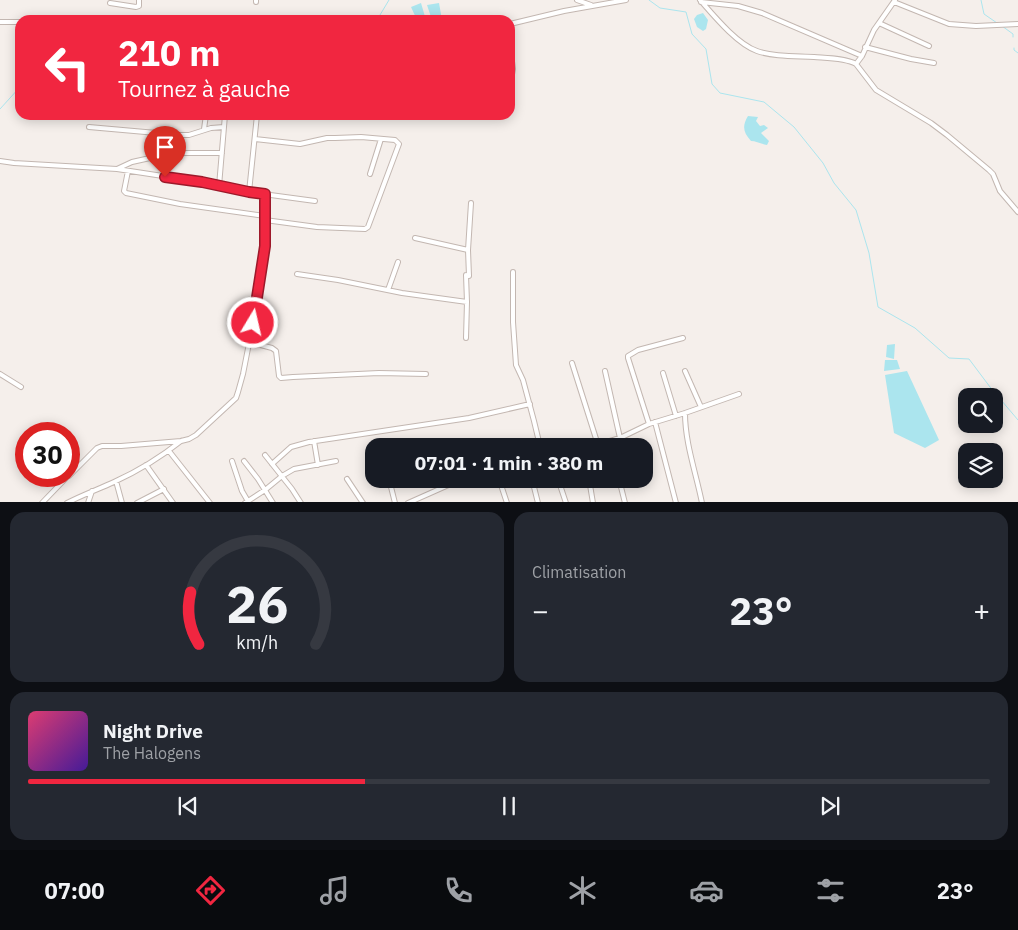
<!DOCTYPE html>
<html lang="fr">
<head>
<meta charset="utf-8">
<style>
	:root { --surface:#171b24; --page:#242831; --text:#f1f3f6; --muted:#9ea1a6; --line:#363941; --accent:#f12640 }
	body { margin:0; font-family:"IBM Plex Sans",sans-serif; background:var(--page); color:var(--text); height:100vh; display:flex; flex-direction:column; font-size:19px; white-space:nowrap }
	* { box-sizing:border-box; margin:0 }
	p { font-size:16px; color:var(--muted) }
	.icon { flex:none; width:28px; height:28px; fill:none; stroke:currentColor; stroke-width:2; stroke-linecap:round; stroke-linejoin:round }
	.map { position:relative; height:502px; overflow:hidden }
	.drawer { display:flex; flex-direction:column; gap:10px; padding:10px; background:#0d0f14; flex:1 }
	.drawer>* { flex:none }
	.top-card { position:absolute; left:15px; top:15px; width:500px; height:105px; border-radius:15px; box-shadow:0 2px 12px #0003; background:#f12640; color:#fff; overflow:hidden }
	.controls { position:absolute; left:958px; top:388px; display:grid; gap:10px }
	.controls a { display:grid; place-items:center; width:45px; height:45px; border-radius:10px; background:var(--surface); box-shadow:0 2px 12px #0003; font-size:25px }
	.speed { position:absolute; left:15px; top:422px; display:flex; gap:10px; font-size:25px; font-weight:700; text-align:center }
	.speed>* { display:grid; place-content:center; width:65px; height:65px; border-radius:50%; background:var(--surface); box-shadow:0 2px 12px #0003; line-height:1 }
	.speed .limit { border:8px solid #d22; background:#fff; color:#111 }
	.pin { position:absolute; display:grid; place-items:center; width:42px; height:42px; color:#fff; margin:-51px -21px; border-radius:50% 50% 50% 0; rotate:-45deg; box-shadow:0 0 5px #0007 }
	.pin .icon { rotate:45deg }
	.me { position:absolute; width:55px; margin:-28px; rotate:9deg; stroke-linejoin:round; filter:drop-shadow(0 0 4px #0008) }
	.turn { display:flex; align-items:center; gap:18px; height:105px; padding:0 20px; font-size:22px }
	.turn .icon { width:65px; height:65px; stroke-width:2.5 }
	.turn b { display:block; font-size:35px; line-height:42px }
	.big { font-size:38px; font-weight:700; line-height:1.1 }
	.drawer .card { flex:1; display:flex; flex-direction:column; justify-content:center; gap:8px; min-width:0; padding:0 18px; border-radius:15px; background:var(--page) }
	.drawer .dial { align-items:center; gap:0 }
	.dial svg { height:130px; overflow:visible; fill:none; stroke:var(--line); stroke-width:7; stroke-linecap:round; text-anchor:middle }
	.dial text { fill:var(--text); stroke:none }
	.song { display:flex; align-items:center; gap:15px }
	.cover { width:60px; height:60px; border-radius:8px; background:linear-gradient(135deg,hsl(340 70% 55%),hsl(260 70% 35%)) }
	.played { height:5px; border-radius:2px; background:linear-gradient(90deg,var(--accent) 35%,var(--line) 35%) }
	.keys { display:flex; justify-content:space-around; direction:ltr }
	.heat { display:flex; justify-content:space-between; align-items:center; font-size:28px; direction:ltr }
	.drawer .tiles { flex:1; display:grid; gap:10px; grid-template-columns:1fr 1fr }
	.card:last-child { grid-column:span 2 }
	.trip { position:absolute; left:365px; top:438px; width:288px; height:50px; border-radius:15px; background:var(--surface); box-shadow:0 2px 12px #0003; font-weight:700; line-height:50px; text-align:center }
	.tab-bar { display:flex; height:80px; justify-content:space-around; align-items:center; background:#090b0e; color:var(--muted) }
	.tab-bar .icon { width:35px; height:35px }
	.tab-bar .on { color:var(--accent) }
	.tab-bar b { font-size:22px; color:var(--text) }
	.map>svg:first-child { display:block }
	.water { fill:#abe5ee }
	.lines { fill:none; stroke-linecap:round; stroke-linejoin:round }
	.stream { stroke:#abe5ee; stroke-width:1 }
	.street-casing { stroke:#c3b7b1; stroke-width:6 }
	.street { stroke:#fff; stroke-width:4 }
	.route-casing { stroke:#9d192a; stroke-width:12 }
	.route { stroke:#f12640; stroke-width:9 }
</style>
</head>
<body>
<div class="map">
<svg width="1018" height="503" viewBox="0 0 1018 503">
	<rect width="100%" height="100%" fill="#f5efeb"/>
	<!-- water -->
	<path class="water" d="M 421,3 L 426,20 L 417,20 L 411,7 Z
		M 439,3 L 442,20 L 432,20 L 427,5 Z
		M 703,13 L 708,20 L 706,29 L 703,31 L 697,27 L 694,19 L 697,15 Z
		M 748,116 L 758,117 L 756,121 L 760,126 L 764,125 L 768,128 L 761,133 L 769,141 L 767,145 C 761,144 756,141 751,141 C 743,132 742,126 748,116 Z
		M 895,344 L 894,359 L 886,357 L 887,345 Z
		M 885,360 L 897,360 L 900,369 L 884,371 Z
		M 907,371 L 939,440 L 925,448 L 894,433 L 885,375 Z"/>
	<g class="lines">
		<!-- stream -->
		<path class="stream" d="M 649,0 L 660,8 L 686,12 L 692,34 L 706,49 L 712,84 L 720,93 L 764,102 L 794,127 L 823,163 L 834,183 L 856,210 L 869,253 L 878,307 L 915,328 L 949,358 L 969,359 L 990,387 L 1018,420
			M 981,0 L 984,14 L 997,23
			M 377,20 L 389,0
			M 1002,26 L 1013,34 L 1013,37
			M 1014,48 L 1014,50 L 1018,53
			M 0,109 L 20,87"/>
		<!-- street casing -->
		<g class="street-casing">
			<path id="street" d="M 256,0 L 256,2
				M 577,0 L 591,5
				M 700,0 C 714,16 737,44 757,51 C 774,57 796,56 814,57 C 826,58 846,58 856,64 L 876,90 L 931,123 L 947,135 L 989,170 L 993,174 L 1000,191 L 1018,212
				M 701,2 L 738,6 L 762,13 L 862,56
				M 894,2 L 949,24 L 976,26 L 1018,24
				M 110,3 L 136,7 L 139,6 L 139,0
				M 53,20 L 59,20
				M 0,22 L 20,22
				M 879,23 L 929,46
				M 510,24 L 564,11 L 626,0
				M 510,46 L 513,69 L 511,80
				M 865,47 L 911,59 L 934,63
				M 856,64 L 862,56 L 874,30 L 895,0
				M 89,127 L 179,135 L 189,135 L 211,128 L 224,127
				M 204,129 L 206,115
				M 255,139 L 300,144 L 327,138 L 335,138 L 361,137 L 395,140 L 399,144 L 368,227 L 365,229 L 317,227 L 265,220
				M 0,161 L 14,163 L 117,169 L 202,182 L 249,192 L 315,201
				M 117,169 L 132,162 L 168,154 L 184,153 L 222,153
				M 128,171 L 124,191 L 126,193 L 180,204 L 265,216
				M 370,174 L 381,139
				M 219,186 L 225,115
				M 249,192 L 257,115
				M 415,238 L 468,250
				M 513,272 L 513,322 L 516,365 L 523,380 L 534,421 L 540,446
				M 297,274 L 338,280 L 402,293 L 467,302
				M 466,275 L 467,302 L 466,338
				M 469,276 L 468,250 L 471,203
				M 388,290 L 398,262
				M 249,342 L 272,348 L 276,351 L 279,376 L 281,378 L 293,377 L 379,373 L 426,374
				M 572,363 L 598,445
				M 605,371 L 620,438
				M 685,371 L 701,407
				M 663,373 L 676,416
				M 0,374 L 21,387
				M 685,413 C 685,443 696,473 702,503
				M 655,422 L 676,503
				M 649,424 L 628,358 L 628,356 L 638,350 L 683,338
				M 314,441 L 318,465
				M 593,446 L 620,438 L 649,424 L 685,413 L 739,394
				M 169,451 L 210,503
				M 265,455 L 292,489 L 301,503
				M 232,461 L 242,491 L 249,503
				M 244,461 L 258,479 L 273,503
				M 272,464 L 291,447 L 309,442 L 469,418 L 530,404
				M 146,465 L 173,503
				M 69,476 L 97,448 L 102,446 L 121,446 L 181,441 L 189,439 L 196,435 L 236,398 L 238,392 L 243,374 L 253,323 L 265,246 L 265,194
				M 347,479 L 363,503
				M 389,479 L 395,503
				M 499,479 L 507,503
				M 532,479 L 538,503
				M 558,479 L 566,503
				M 589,479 L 593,503
				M 619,479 L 625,503
				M 116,481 L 122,503
				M 42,503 L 68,476
				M 67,503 C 82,495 99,489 114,482 C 138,471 161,457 181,441
				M 88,503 L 92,491
				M 137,503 L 164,489
				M 245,503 L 265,490 L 282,476 L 294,469 L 336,461
				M 408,503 L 462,479"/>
		</g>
		<!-- street -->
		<use href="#street" class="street"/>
	</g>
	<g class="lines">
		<!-- route casing -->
		<g class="route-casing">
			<path id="route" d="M 165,177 L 202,182 L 249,192 L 265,194 L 265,246 L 253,323"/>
		</g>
		<!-- route -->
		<use href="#route" class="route"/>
	</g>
</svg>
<div class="controls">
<a><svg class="icon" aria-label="search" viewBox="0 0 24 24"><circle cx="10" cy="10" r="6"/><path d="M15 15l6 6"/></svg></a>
<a><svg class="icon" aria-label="layers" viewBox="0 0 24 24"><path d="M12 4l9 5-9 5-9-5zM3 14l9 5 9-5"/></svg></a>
</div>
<div class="speed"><div class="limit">30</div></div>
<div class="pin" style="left:165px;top:177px;background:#d93025"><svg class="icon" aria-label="arrive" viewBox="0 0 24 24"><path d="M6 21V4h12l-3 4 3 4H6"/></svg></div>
<svg class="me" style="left:253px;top:323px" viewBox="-20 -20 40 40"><circle r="17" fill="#f12640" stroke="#fff" stroke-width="3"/><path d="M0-11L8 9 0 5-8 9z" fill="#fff"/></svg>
<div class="trip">07:01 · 1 min · 380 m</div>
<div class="top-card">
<div class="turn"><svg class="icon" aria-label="left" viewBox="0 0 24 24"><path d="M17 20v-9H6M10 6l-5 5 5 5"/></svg><div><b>210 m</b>Tournez à gauche</div></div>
</div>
</div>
<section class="drawer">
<div class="tiles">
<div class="card dial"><svg viewBox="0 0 100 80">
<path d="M14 69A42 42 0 1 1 86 69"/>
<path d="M14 69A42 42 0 0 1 9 37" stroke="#f12640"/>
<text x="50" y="56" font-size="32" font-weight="700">26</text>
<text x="50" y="72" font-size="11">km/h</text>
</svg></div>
<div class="card"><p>Climatisation</p>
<div class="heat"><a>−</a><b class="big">23°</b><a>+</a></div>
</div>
<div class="card">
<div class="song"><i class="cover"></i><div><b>Night Drive</b><p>The Halogens</p></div></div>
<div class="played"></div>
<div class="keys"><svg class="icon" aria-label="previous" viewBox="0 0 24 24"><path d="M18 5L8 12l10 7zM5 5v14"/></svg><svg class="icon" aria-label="pause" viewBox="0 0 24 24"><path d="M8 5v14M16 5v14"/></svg><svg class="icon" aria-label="next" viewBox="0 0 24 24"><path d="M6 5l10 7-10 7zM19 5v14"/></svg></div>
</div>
</div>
</section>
<nav class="tab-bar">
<b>07:00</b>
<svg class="icon on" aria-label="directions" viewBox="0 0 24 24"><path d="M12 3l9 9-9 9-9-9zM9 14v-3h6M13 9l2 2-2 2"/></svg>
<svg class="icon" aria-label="music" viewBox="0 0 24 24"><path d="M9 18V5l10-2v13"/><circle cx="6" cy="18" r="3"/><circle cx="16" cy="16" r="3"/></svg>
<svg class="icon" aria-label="phone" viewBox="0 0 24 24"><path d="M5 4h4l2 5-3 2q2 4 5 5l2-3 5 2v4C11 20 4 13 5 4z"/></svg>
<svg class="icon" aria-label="climate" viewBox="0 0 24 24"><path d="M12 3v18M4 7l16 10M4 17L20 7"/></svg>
<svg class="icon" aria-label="car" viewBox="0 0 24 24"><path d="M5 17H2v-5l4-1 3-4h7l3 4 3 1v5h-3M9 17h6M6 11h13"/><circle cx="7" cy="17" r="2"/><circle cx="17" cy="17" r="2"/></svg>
<svg class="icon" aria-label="filters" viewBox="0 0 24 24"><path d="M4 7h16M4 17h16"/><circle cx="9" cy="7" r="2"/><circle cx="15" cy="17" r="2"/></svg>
<b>23°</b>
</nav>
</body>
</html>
